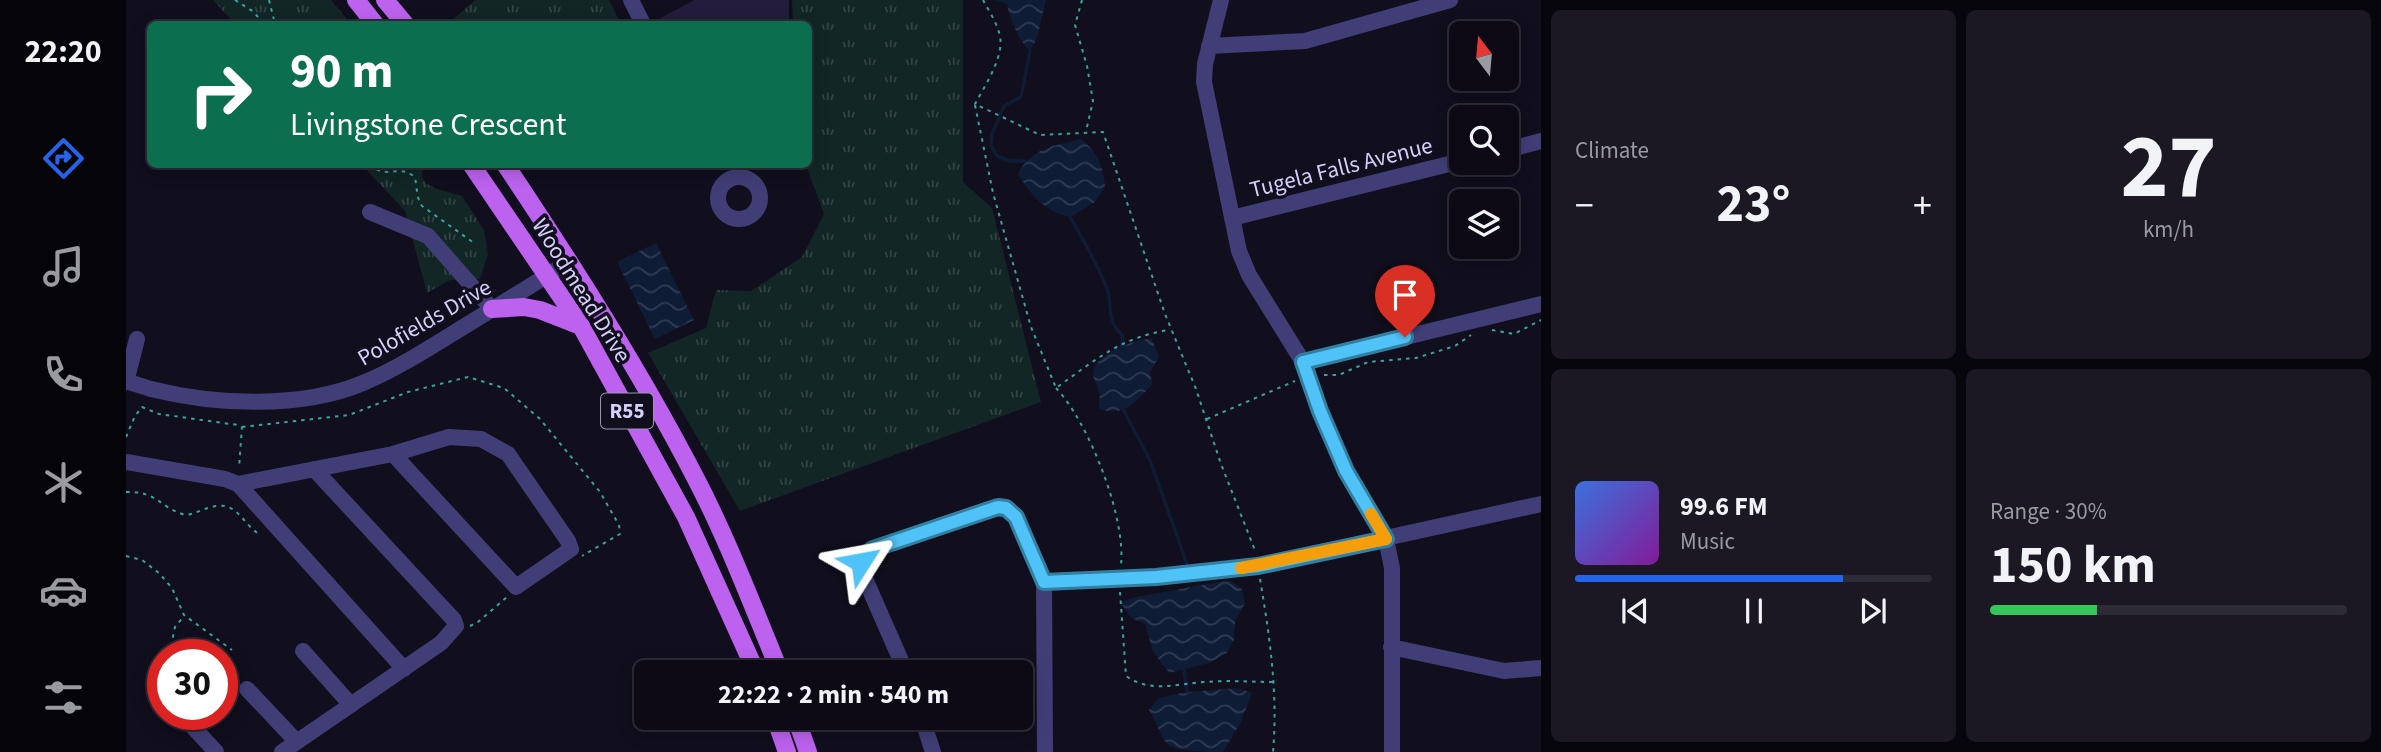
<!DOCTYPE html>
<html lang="en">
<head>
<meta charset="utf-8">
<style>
	:root { --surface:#0d0a16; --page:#1b1823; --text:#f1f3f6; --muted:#9a9aa1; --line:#2d2b35; --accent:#2563eb }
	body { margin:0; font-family:"Source Sans 3",sans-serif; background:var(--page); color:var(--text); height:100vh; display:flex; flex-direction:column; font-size:26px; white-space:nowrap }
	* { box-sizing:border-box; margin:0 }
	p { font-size:23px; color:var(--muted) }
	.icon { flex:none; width:38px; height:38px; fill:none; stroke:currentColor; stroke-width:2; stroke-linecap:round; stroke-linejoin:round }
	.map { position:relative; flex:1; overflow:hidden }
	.panel { display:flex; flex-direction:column; gap:10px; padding:10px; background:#07060c; width:840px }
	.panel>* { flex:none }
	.hud { position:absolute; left:21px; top:21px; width:665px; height:147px; border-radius:10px; box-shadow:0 4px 18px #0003,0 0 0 2px var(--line); background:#0b6e4f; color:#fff; overflow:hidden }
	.needle { width:46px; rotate:344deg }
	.controls { position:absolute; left:1323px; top:21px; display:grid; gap:14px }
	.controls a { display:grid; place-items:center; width:70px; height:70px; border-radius:10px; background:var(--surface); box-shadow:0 4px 18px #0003,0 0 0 2px var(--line); font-size:35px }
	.speed { position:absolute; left:21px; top:639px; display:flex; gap:14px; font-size:35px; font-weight:700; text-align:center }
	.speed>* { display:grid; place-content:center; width:91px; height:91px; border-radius:50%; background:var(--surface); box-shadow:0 4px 18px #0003,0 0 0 2px var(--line); line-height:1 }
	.speed .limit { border:10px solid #d22; background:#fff; color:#111 }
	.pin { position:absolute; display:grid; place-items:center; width:60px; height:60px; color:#fff; margin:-72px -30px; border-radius:50% 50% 50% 0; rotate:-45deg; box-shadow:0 0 7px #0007 }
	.pin .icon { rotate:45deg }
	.me { position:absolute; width:77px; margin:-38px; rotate:56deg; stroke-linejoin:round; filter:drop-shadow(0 0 5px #0008) }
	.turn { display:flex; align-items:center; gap:24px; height:147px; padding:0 28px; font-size:32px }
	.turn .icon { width:91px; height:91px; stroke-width:2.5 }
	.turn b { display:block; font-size:49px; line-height:60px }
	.big { font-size:52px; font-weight:700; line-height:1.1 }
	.panel .widget { flex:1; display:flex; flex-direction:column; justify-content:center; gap:10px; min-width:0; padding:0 24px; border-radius:10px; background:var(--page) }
	.panel .dial { align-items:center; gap:0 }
	.dial b { font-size:91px; line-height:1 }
	.song { display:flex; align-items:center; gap:21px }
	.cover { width:84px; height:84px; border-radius:10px; background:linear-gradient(135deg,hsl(220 70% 55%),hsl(290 70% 35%)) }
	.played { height:7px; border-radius:4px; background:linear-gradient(90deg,var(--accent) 75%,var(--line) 75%) }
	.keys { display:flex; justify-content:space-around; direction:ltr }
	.heat { display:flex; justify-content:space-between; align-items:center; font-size:38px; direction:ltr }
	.charge { height:10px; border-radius:5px; background:linear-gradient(90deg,#34c759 30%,var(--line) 0) }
	.panel .tiles { flex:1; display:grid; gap:10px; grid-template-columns:repeat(2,1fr) }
	.trip { position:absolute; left:508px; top:660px; width:399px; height:70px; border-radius:10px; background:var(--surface); box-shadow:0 4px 18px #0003,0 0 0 2px var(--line); font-weight:700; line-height:70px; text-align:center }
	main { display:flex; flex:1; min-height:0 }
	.tab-bar { display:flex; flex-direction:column; width:126px; justify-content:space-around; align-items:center; background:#050409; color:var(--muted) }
	.tab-bar .icon { width:49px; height:49px }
	.tab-bar .active { color:var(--accent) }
	.tab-bar b { font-size:32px; color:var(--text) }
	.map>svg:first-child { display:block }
	.park { fill:url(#park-tufts) }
	.water { fill:url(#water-waves) }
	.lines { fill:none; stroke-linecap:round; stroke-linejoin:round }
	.stream { stroke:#0e1c36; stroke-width:3.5 }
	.building { fill:#231c3c }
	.path { stroke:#3aa39e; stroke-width:2; stroke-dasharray:3.5 5; stroke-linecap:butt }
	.minor { stroke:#413e77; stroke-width:16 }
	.major { stroke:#bc62ee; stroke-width:18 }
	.minor-bridge { stroke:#413e77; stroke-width:16 }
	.route-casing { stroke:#337fa1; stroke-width:18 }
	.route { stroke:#4fc3f7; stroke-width:12 }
	.slow { stroke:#f59e0b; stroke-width:12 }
	.labels { text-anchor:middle; stroke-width:7; stroke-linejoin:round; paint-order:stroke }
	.shield { fill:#110e1d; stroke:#9a95b8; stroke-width:2 }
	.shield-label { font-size:21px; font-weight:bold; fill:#d5cffa }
	.street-label { font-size:23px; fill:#d5cffa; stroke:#110e1d }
</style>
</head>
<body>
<main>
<nav class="tab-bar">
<b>22:20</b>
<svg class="icon active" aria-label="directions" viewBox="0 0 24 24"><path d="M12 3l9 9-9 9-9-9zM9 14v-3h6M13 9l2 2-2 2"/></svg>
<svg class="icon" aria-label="music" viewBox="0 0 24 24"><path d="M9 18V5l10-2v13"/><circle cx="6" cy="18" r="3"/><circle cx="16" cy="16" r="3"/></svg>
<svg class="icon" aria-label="phone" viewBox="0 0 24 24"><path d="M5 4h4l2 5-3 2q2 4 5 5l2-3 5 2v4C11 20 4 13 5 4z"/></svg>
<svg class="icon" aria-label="climate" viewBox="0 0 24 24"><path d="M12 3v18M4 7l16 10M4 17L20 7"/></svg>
<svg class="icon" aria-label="car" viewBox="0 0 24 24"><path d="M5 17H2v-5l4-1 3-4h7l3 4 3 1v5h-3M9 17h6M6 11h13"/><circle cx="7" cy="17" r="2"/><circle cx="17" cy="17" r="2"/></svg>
<svg class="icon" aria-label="filters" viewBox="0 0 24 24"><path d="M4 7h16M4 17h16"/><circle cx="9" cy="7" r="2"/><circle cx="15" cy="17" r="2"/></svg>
</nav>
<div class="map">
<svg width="1415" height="752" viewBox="0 0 1415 752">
	<defs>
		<pattern id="park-tufts" width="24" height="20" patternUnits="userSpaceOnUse" patternTransform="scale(1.75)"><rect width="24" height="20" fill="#122626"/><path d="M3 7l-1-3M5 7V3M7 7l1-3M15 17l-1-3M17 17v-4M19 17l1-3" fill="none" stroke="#344446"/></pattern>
		<pattern id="water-waves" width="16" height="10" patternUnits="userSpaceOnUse" patternTransform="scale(1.75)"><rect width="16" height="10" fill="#0e1c36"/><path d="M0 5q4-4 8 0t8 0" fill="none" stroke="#303c54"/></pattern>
	</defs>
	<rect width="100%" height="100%" fill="#110e1d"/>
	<!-- park -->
	<path class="park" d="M 87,0 L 205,0 L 225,24 L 109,24 Z
		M 349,0 L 483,0 L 495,24 L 322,24 Z
		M 666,0 L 837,0 L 837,182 L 866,208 L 915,402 L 614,511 L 522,353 L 580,328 L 590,290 L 625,291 L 676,257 L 698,214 L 680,165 L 682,164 L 682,24 L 667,24 Z
		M 236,165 L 297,165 L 296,177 L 301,184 L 311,189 L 336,196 L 358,230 L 362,254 L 354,279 L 324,280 L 301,293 L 279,211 Z"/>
	<!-- water -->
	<path class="water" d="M 868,0 L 920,0 L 911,38 L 904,51 C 893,41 884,20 881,4 Z
		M 955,139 C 972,153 977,165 979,187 L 969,202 L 944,217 C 920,212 904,195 892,174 C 904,149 929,145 955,139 Z
		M 530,243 L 568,320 L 529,339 L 491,262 Z
		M 1021,339 L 1026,339 L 1033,357 L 1024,372 L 1026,385 C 1008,403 1000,417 973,409 C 973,403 974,397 973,392 C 972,386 968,381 967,375 C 966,355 1006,341 1021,339 Z
		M 1103,580 L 1116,589 L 1119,603 L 1109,622 L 1108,640 L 1101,653 L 1084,663 L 1043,673 L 1027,652 L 1019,624 L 1005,618 L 995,603 L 1005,598 Z
		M 1113,688 L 1126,693 L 1115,722 L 1097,752 C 1082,752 1053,752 1042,745 C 1035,738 1030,720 1023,710 L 1032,698 L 1061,692 Z"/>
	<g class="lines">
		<!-- stream -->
		<path class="stream" d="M 899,161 L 884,161 L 871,156 L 865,145 L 866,134 L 878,106 L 895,97 L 904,51
			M 944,217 C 957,239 970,262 980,286 C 989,308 977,317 997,336 L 995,348
			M 998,411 L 1024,460 L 1062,567
			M 1058,670 L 1061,692"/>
	</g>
	<!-- building -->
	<path class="building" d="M 568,0 L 663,0 L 663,24 L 537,24 L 533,19 Z"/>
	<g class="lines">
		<!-- path -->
		<path class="path" d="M 109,0 L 128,12 L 137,24
			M 143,0 L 149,24
			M 857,0 C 863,11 871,23 874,36 C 878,58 859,85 849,104 L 914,135 L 977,132 L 1039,314 L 1070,389 L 1095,464 L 1130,553
			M 956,0 L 949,25 L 961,66 L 967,101 L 960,131
			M 849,105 L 867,193 L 905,327 L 930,388 C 968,361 995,337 1043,330
			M 244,164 C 259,180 272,165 286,175 C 293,180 288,195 296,206 L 348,243
			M 1366,330 L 1388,334 L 1415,320
			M 1198,375 L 1213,375 L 1242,362 L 1290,358 L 1329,346 L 1345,335
			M 930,388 C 963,423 1000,517 995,565
			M 1081,419 L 1169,381
			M 116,427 L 223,415 L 282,392 L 342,377 L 378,388 L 414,419 L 474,492 L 493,525 L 494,534 L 456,556
			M 0,437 L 9,416 L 16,407 L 33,414 L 112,425 L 116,427 L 113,468
			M 0,492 C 31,491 33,507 59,515 C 70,514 80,507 91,506 C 113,503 118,527 135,535
			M 0,556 L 16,560 L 33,573 L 46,588 L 58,615 L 106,650
			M 1134,579 C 1144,638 1152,693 1147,752
			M 994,592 L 1000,676 C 1026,694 1051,683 1081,682 C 1103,680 1126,682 1148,682
			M 344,626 L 352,622 L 381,597
			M 45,646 L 49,627 L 58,616"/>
		<!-- minor -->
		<path class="minor" d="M 505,0 L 517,24
			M 1095,0 L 1079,64 L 1078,82 L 1113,251 L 1123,275 L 1177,362 L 1194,411 L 1220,471 L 1260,539 L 1266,568 L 1266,752
			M 1083,46 L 1179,41 L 1324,0
			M 1381,150 L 1415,141
			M592 198a21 21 0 1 1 42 0a21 21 0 1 1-42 0Z
			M 244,212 L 302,236 L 366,309
			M 1106,218 L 1335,161
			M 1177,362 L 1415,304
			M 0,382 L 11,339
			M 25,389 C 89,405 175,409 237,383 C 268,370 297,352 326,334 C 365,310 405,286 444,261
			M 0,462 L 99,479 L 112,484 L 278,669
			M 112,484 L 267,454 L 323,437 L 355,439 L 382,454 L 442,541 L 445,549 L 390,587 L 267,454
			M 918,582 L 1030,577 L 1132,566 L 1415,504
			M 1265,647 L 1378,671 L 1415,668
			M 177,651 L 225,705
			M 780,672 L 736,572 C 735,561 738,556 747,549 L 860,510 L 880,508 L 890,517 L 918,582 L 919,752
			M 121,689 L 171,742
			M 796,718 L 807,752
			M 67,727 L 90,752
			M 156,752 L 315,643 L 330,626 L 328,620 L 188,469"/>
		<!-- major -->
		<path class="major" d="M 230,0 L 249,24
			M 259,0 L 279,24
			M 345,164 L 455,326 L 560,517 L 630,672
			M 379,164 C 447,266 513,369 569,477 C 602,540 627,607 654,672
			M 366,309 L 398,307 L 414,310 L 455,326
			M 649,718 L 661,752
			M 670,718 L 682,752"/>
		<!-- minor-bridge -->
		<path class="minor-bridge" d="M 0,381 L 25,389"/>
	</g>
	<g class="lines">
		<!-- route casing -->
		<g class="route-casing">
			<path id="route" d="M 735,562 L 739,555 L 747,549 L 872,507 L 880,508 L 890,517 L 918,582 L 1030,577 L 1132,566 L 1260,539 L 1220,471 L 1194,411 L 1177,362 L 1279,337"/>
		</g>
		<!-- route -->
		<use href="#route" class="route"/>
		<!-- slow -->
		<path class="slow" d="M 1115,568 L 1260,539 L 1245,514"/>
	</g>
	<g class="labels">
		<!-- shield labels -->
		<rect class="shield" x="475" y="393.5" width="52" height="35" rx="5"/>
		<g class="shield-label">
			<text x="501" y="418">R55</text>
		</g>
		<!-- street labels -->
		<g class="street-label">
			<text transform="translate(1215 167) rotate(-14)" y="8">Tugela Falls Avenue</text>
			<text transform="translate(456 290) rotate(58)" y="8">Woodmead Drive</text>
			<text transform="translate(298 322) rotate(-30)" y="8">Polofields Drive</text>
		</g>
	</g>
</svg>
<div class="controls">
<a><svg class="needle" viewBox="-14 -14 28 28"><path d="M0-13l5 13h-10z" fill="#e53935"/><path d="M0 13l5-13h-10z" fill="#9a9aa1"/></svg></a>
<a><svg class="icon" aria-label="search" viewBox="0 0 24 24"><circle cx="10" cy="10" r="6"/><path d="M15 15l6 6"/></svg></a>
<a><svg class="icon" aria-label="layers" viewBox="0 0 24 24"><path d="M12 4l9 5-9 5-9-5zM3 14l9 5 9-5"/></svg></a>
</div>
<div class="speed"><div class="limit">30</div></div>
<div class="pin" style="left:1279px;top:337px;background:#d93025"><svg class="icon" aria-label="arrive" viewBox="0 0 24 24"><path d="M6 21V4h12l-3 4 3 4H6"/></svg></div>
<svg class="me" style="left:735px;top:562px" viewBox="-20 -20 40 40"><path d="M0-17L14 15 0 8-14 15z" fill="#4fc3f7" stroke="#fff" stroke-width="4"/></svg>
<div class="trip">22:22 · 2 min · 540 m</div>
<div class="hud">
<div class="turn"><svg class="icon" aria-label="right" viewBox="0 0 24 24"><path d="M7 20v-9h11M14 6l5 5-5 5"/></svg><div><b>90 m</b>Livingstone Crescent</div></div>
</div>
</div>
<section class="panel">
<div class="tiles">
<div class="widget"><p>Climate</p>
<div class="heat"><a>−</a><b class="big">23°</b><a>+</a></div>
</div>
<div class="widget dial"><b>27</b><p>km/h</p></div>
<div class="widget">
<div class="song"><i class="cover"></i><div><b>99.6 FM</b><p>Music</p></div></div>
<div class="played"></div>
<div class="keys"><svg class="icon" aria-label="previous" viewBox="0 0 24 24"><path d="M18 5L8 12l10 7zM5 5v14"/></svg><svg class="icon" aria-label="pause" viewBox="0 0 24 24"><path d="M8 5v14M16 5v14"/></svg><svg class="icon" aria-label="next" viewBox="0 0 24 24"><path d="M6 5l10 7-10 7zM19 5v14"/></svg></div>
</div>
<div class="widget"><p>Range · 30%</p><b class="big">150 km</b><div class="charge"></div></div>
</div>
</section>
</main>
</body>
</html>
